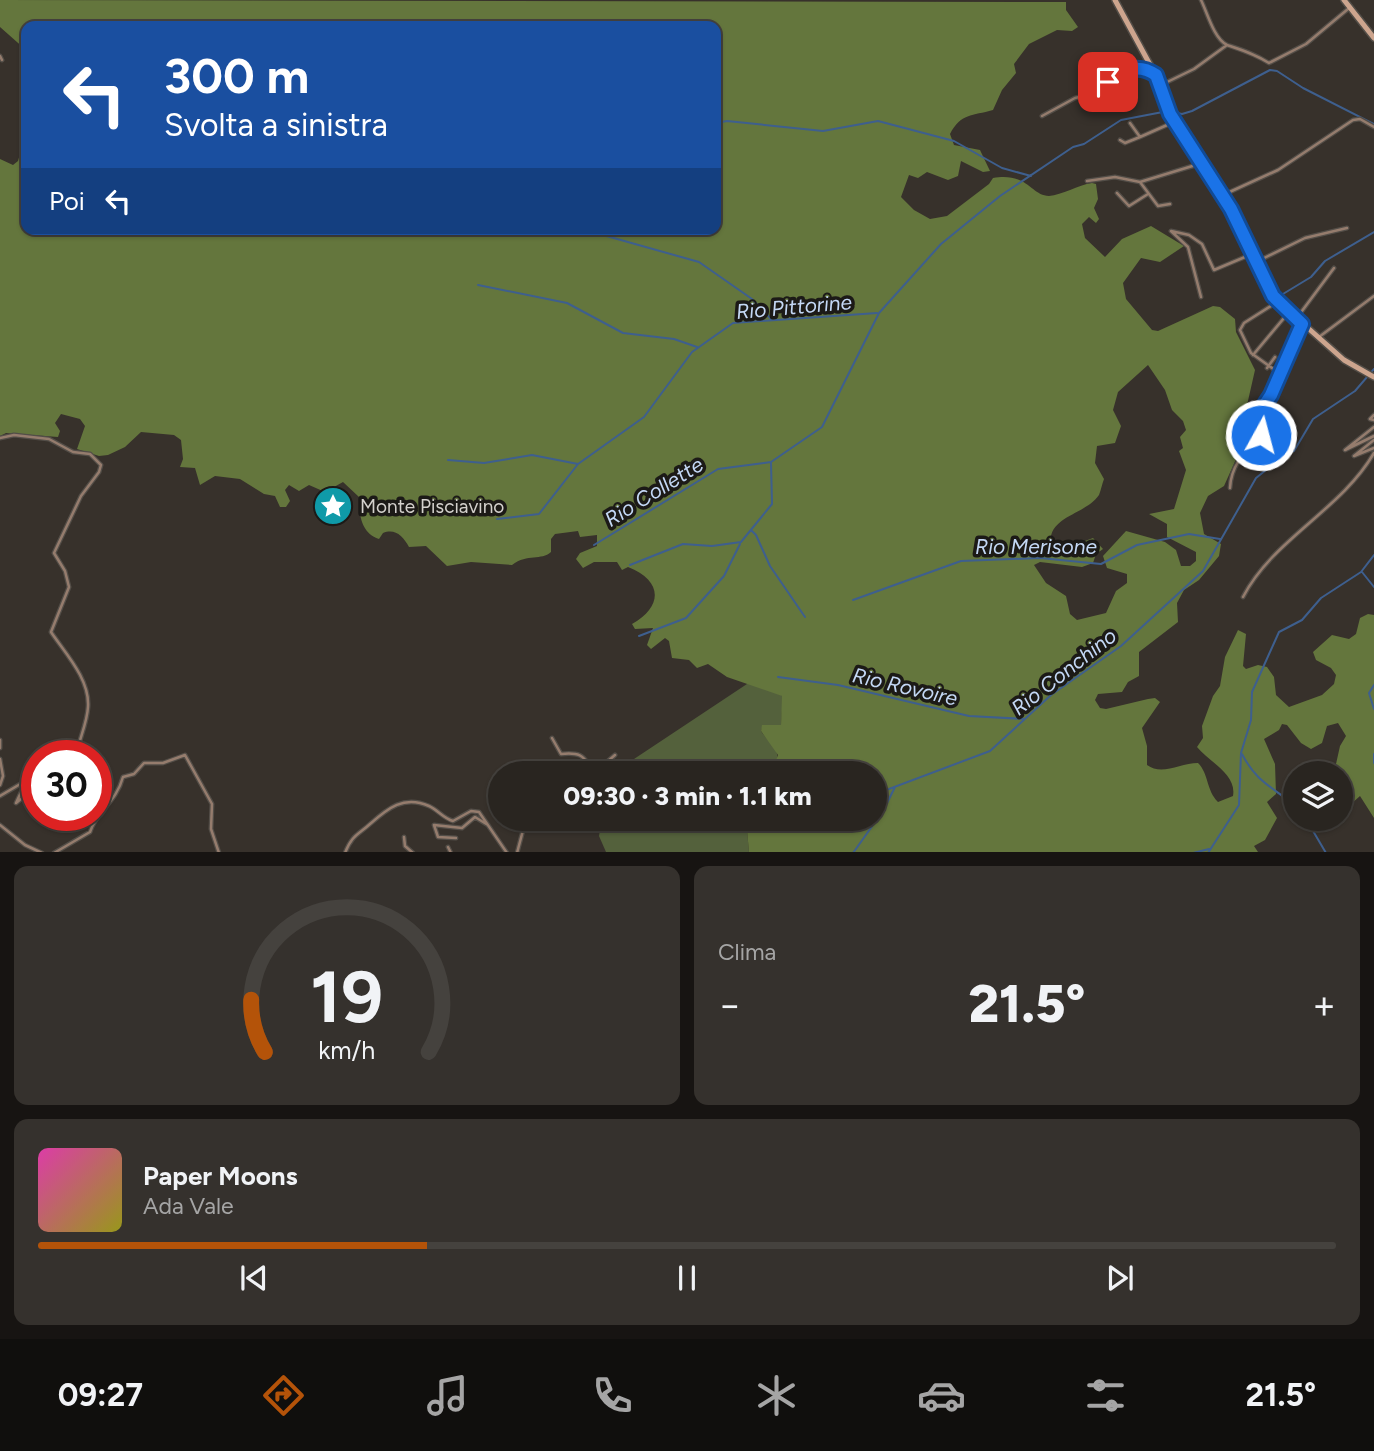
<!DOCTYPE html>
<html lang="it">
<head>
<meta charset="utf-8">
<style>
	:root { --surface:#292520; --page:#35312d; --text:#f1f3f6; --muted:#a5a5a5; --line:#45423e; --accent:#b45309 }
	body { margin:0; font-family:Figtree,sans-serif; background:var(--page); color:var(--text); height:100vh; display:flex; flex-direction:column; font-size:26px; white-space:nowrap }
	* { box-sizing:border-box; margin:0 }
	p { font-size:23px; color:var(--muted) }
	.icon { flex:none; width:38px; height:38px; fill:none; stroke:currentColor; stroke-width:2; stroke-linecap:round; stroke-linejoin:round }
	.map { position:relative; height:852px; overflow:hidden }
	.details { display:flex; flex-direction:column; gap:14px; padding:14px; background:#171412; flex:1 }
	.details>* { flex:none }
	.top-card { position:absolute; left:21px; top:21px; width:700px; height:214px; border-radius:14px; box-shadow:0 2px 5px #0004,0 0 0 2px var(--line); background:#1a4fa0; color:#fff; overflow:hidden }
	.tools { position:absolute; left:1283px; top:761px; display:grid; gap:14px }
	.tools a { display:grid; place-items:center; width:70px; height:70px; border-radius:50%; background:var(--surface); box-shadow:0 2px 5px #0004,0 0 0 2px var(--line); font-size:35px }
	.speed { position:absolute; left:21px; top:740px; display:flex; gap:14px; font-size:35px; font-weight:700; text-align:center }
	.speed>* { display:grid; place-content:center; width:91px; height:91px; border-radius:50%; background:var(--surface); box-shadow:0 2px 5px #0004,0 0 0 2px var(--line); line-height:1 }
	.speed .limit { border:10px solid #d22; background:#fff; color:#111 }
	.pin { position:absolute; display:grid; place-items:center; width:60px; height:60px; color:#fff; margin:-30px; border-radius:14px; box-shadow:0 4px 10px #0006 }
	.me { position:absolute; width:77px; margin:-38px; rotate:7deg; stroke-linejoin:round; filter:drop-shadow(0 0 5px #0008) }
	.turn { display:flex; align-items:center; gap:24px; height:147px; padding:0 28px; font-size:32px }
	.turn .icon { width:91px; height:91px; stroke-width:2.5 }
	.turn b { display:block; font-size:49px; line-height:60px }
	.then { display:flex; align-items:center; height:66px; padding:0 28px; background:#0003; gap:14px; font-size:26px }
	.big { font-size:52px; font-weight:800; line-height:1.1 }
	.details .widget { flex:1; display:flex; flex-direction:column; justify-content:center; gap:10px; min-width:0; padding:0 24px; border-radius:14px; background:var(--page) }
	.details .dial { align-items:center; gap:0 }
	.dial svg { height:182px; overflow:visible; fill:none; stroke:var(--line); stroke-width:7; stroke-linecap:round; text-anchor:middle }
	.dial text { fill:var(--text); stroke:none }
	.song { display:flex; align-items:center; gap:21px }
	.cover { width:84px; height:84px; border-radius:10px; background:linear-gradient(135deg,hsl(320 70% 55%),hsl(60 70% 35%)) }
	.played { height:7px; border-radius:4px; background:linear-gradient(90deg,var(--accent) 30%,var(--line) 30%) }
	.keys { display:flex; justify-content:space-around; direction:ltr }
	.heat { display:flex; justify-content:space-between; align-items:center; font-size:38px; direction:ltr }
	.details .tiles { flex:1; display:grid; gap:14px; grid-template-columns:1fr 1fr }
	.widget:last-child { grid-column:span 2 }
	.trip { position:absolute; left:488px; top:761px; width:399px; height:70px; border-radius:35px; background:var(--surface); box-shadow:0 2px 5px #0004,0 0 0 2px var(--line); font-weight:800; line-height:70px; text-align:center }
	.tabs { display:flex; height:112px; justify-content:space-around; align-items:center; background:#100f0d; color:var(--muted) }
	.tabs .icon { width:49px; height:49px }
	.tabs .selected { color:var(--accent) }
	.tabs b { font-size:32px; color:var(--text) }
	.map>svg:first-child { display:block }
	.green { fill:#54613c }
	.forest { fill:#64763d; fill-rule:evenodd }
	.lines { fill:none; stroke-linecap:round; stroke-linejoin:round }
	.stream { stroke:#3e5f8e; stroke-width:2 }
	.street-casing { stroke:#534e48; stroke-width:5 }
	.secondary-casing { stroke:#534e48; stroke-width:8 }
	.street { stroke:#957c6d; stroke-width:2.5 }
	.secondary { stroke:#cda58e; stroke-width:5 }
	.route-casing { stroke:#114b97; stroke-width:18 }
	.route { stroke:#1a73e8; stroke-width:12 }
	.labels { text-anchor:middle; stroke-width:7; stroke-linejoin:round; paint-order:stroke }
	.poi-label { font-size:19px; fill:#d4d1cd; stroke:#1c1a17; text-anchor:start }
	.water-label { font-size:21px; font-style:italic; fill:#c4d8f5; stroke:#1c1a17 }
</style>
</head>
<body>
<div class="map">
<svg width="1374" height="853" viewBox="0 0 1374 853">
	<rect width="100%" height="100%" fill="#37312b"/>
	<!-- green -->
	<path class="green" d="M 750,682 L 783,696 L 781,725 L 763,725 L 761,731 C 769,744 784,750 774,766 L 770,767 L 765,773 L 644,773 L 634,759 Z
		M 602,819 L 644,819 L 646,823 L 660,819 L 746,819 L 749,852 L 606,852 L 599,836 Z"/>
	<!-- forest -->
	<path class="forest" d="M 0,0 L 1066,2 L 1066,10 L 1078,27 L 1072,31 L 1057,30 L 1029,44 L 1014,64 L 1016,73 L 1002,90 L 993,110 C 972,116 961,113 950,134 L 954,145 L 980,150 L 990,171 L 983,172 L 961,161 L 958,176 L 948,180 L 927,172 L 918,178 L 909,175 L 901,197 L 914,210 L 930,219 L 947,216 L 989,184 L 993,178 C 1028,172 1031,196 1049,196 C 1062,195 1078,185 1092,183 L 1096,184 L 1098,199 L 1094,208 L 1099,219 L 1096,223 L 1089,217 L 1082,224 L 1085,238 L 1105,257 L 1122,239 L 1151,226 L 1184,246 L 1160,262 L 1141,258 L 1123,283 L 1126,299 L 1152,330 L 1158,331 L 1213,306 L 1220,307 L 1235,319 L 1236,332 L 1255,370 L 1245,414 L 1250,428 L 1224,486 L 1208,496 L 1200,513 L 1204,534 L 1221,544 L 1219,556 L 1199,580 L 1184,590 L 1177,603 L 1178,622 L 1139,652 L 1139,676 L 1128,682 L 1122,692 L 1098,694 L 1095,700 L 1100,708 L 1106,709 L 1148,699 L 1155,698 L 1160,702 L 1142,728 L 1147,746 L 1147,765 C 1162,776 1180,763 1198,763 C 1209,774 1206,790 1218,802 L 1233,796 C 1237,774 1209,762 1197,747 L 1203,738 L 1202,726 L 1213,696 L 1220,686 L 1225,657 L 1238,630 L 1246,634 L 1243,666 L 1246,669 L 1258,665 L 1267,667 L 1274,677 L 1276,695 L 1289,707 L 1322,695 L 1334,684 L 1336,675 L 1331,668 L 1316,660 L 1313,652 L 1332,635 L 1349,639 L 1356,634 L 1360,618 L 1368,614 L 1374,615 L 1374,818 L 1360,796 L 1341,813 L 1340,774 L 1336,764 L 1340,746 L 1346,736 L 1338,723 L 1327,726 L 1322,743 L 1311,749 L 1301,743 L 1287,725 L 1282,724 L 1279,730 L 1264,739 L 1275,764 L 1276,794 L 1267,802 L 1277,818 L 1265,840 L 1254,846 L 1258,852 L 749,852 L 746,819 L 875,819 L 875,774 L 765,773 L 770,767 L 774,766 L 778,755 L 761,731 L 762,725 L 781,725 L 782,696 L 727,677 L 708,664 L 697,668 L 689,660 L 672,658 L 669,641 L 665,638 L 651,649 L 647,645 L 653,628 L 635,629 L 632,624 C 664,606 662,580 628,567 L 622,570 L 617,562 L 594,562 L 583,568 L 576,559 L 580,553 L 597,546 L 597,535 L 580,537 L 578,531 L 555,534 L 551,539 L 551,552 C 541,561 528,553 512,565 L 471,562 L 447,566 L 426,546 L 409,547 C 403,536 395,528 383,533 L 379,539 C 360,533 359,512 359,497 L 343,482 L 325,492 L 309,485 L 299,491 L 289,485 L 285,490 L 290,501 L 286,507 L 280,507 L 275,496 L 264,494 L 240,479 L 215,476 L 200,485 L 195,468 L 180,467 L 183,459 L 181,440 L 174,435 L 141,432 L 125,447 L 108,455 L 99,456 L 77,449 L 85,426 L 80,419 L 61,414 L 55,423 L 60,431 L 58,437 L 6,433 L 0,436 L 0,159 L 13,165 L 18,161 L 24,139 L 26,229 L 716,229 L 716,26 L 26,26 L 26,50 L 0,27 ZM 1148,365 L 1165,390 L 1172,410 L 1183,421 L 1186,430 L 1180,437 L 1183,448 L 1179,451 L 1186,470 L 1174,509 L 1149,514 L 1167,524 L 1167,537 L 1196,552 L 1196,561 L 1190,566 L 1181,566 L 1176,550 L 1165,542 L 1126,531 L 1103,556 L 1107,568 L 1127,574 L 1127,583 L 1116,591 L 1106,613 L 1077,620 L 1070,614 L 1066,596 L 1046,583 L 1034,565 L 1040,562 L 1082,567 L 1093,563 L 1096,554 L 1103,549 L 1093,538 L 1053,553 C 1040,516 1084,517 1099,495 C 1101,490 1102,484 1104,479 L 1095,463 L 1097,446 L 1115,443 L 1121,426 L 1113,410 L 1118,392 Z"/>
	<g class="lines">
		<!-- stream -->
		<path class="stream" d="M 1173,112 L 1182,114 L 1192,111 L 1270,70 L 1277,71 L 1303,88 L 1374,124
			M 716,123 L 727,121 L 823,131 L 878,121 L 954,141 L 1002,168 L 1031,176
			M 603,235 L 699,262 L 752,299 L 771,319
			M 478,285 L 567,303 L 623,333 L 674,339 L 697,347
			M 1278,297 L 1311,277 L 1325,261 L 1374,232
			M 448,460 L 484,463 L 532,455 L 578,464
			M 497,519 L 539,514 L 578,464 L 644,417 L 692,352 L 733,323 L 877,313
			M 751,530 L 756,535 L 770,566 L 805,617
			M 594,545 L 718,469 L 771,462 L 822,427 L 879,313 L 941,244 L 1000,196 L 1073,147 L 1084,144 L 1121,120 L 1168,111
			M 630,565 L 683,544 L 712,546 L 741,542 L 772,504 L 771,463
			M 1362,572 L 1374,587
			M 853,600 L 961,561 L 1040,558 L 1101,564 L 1137,545 L 1189,534 L 1220,539
			M 639,636 L 686,618 L 724,576 L 740,544
			M 778,677 L 838,685 L 969,716 L 1025,719
			M 1374,685 L 1369,693 L 1374,709
			M 1242,754 C 1257,783 1272,786 1295,806
			M 1374,754 L 1374,763
			M 875,790 L 881,792 L 990,751 L 1051,695 L 1121,646 L 1203,571 L 1256,478 L 1266,470 L 1266,461 L 1273,455 L 1294,451 L 1313,419 L 1355,391 L 1374,369
			M 1306,819 L 1326,853
			M 853,853 L 883,811 L 895,787
			M 1193,853 L 1209,849
			M 1208,853 L 1239,805 L 1241,753 L 1251,720 L 1252,692 L 1279,632 L 1302,620 L 1321,598 L 1361,572 L 1374,555"/>
		<!-- street casing -->
		<g class="street-casing">
			<path id="street" d="M 1201,0 C 1207,12 1214,39 1227,45 C 1242,50 1255,54 1269,63 L 1306,44 L 1348,9
				M 0,56 L 2,60
				M 1161,85 L 1194,69 L 1227,45
				M 1042,116 L 1075,98 L 1101,92 L 1119,73 L 1144,67 L 1153,73
				M 1130,123 L 1140,137 L 1174,122
				M 1120,140 L 1125,143 L 1140,137
				M 1087,181 L 1115,177 L 1140,182 L 1199,164
				M 1140,182 L 1158,206 L 1170,204
				M 1117,193 L 1129,206 L 1148,194
				M 1223,195 L 1278,170 L 1353,120 L 1360,119 L 1374,127
				M 1256,262 L 1305,238 L 1347,228
				M 1201,297 L 1188,247 L 1171,231 L 1189,235 L 1202,244 L 1214,270 L 1252,254
				M 1277,302 L 1244,323 L 1240,330 L 1251,353 L 1279,373
				M 1296,319 L 1334,268
				M 1319,337 L 1374,296
				M 1253,355 L 1289,312
				M 1267,368 L 1275,357
				M 1374,415 L 1370,419 L 1374,420
				M 1374,427 L 1345,450 L 1374,436
				M 0,438 L 14,435 L 49,439 L 73,452 L 90,454 L 101,465 L 99,472 L 81,496 L 54,553 L 65,571 L 69,587 L 51,632 C 65,653 90,679 88,707 C 87,724 79,739 76,756
				M 1374,440 L 1354,456 L 1374,448
				M 1230,488 C 1231,464 1246,451 1261,435 L 1254,421 L 1271,395 L 1302,324
				M 1243,597 C 1273,539 1341,510 1374,453
				M 552,738 L 561,754 C 590,751 582,763 598,774
				M 0,740 L 0,748
				M 0,759 L 3,776 L 0,785
				M 584,759 L 585,774
				M 614,774 L 608,761 L 615,755
				M 29,775 L 16,803 L 37,786
				M 0,796 L 22,783 L 29,775
				M 0,825 L 25,845 L 42,853
				M 404,837 L 405,846 L 413,853
				M 456,838 L 438,837 L 434,825 L 462,828 L 475,817 L 488,825
				M 448,847 L 451,853
				M 54,853 L 90,832 C 97,810 116,803 123,777 L 134,774 L 144,763 L 163,763 L 185,755 L 212,804 L 211,829 L 219,853
				M 345,853 C 352,835 358,835 370,824 C 388,808 404,795 429,806 C 438,810 443,818 453,821 L 471,811 L 479,812 L 507,853
				M 517,853 L 526,819"/>
		</g>
		<!-- secondary casing -->
		<g class="secondary-casing">
			<path id="secondary" d="M 1115,0 L 1161,85 L 1174,122 L 1231,209 L 1273,297 L 1344,360 L 1374,377
				M 1344,0 L 1374,38"/>
		</g>
		<!-- street -->
		<use href="#street" class="street"/>
		<!-- secondary -->
		<use href="#secondary" class="secondary"/>
	</g>
	<g class="lines">
		<!-- route casing -->
		<g class="route-casing">
			<path id="route" d="M 1108,82 C 1123,68 1140,64 1156,75 L 1170,114 L 1231,209 L 1273,296 L 1302,324 L 1271,395 L 1254,421 L 1261,435"/>
		</g>
		<!-- route -->
		<use href="#route" class="route"/>
	</g>
	<!-- icons -->
	<defs>
		<g id="sight-disc" transform="scale(2.0125)"><circle r="9.5" fill="#0f9aa8" stroke="#1c1a17"/><path d="M0-6L1.8-2.2L6-1.7L2.9 1.2L3.7 5.4L0 3.3L-3.7 5.4L-2.9 1.2L-6-1.7L-1.8-2.2Z" fill="#fff"/></g>
	</defs>
	<g fill-rule="evenodd">
		<use href="#sight-disc" x="333" y="506"/>
	</g>
	<g class="labels">
		<!-- poi labels -->
		<g class="poi-label">
			<text x="360" y="513">Monte Pisciavino</text>
		</g>
		<!-- water labels -->
		<g class="water-label">
			<text transform="translate(794 307) rotate(-5)" y="7">Rio Pittorine</text>
			<text transform="translate(654 492) rotate(-32)" y="7">Rio Collette</text>
			<text x="1036" y="554">Rio Merisone</text>
			<text transform="translate(1064 672) rotate(-38)" y="7">Rio Conchino</text>
			<text transform="translate(905 687) rotate(13)" y="7">Rio Rovoire</text>
		</g>
	</g>
</svg>
<div class="tools">
<a><svg class="icon" aria-label="layers" viewBox="0 0 24 24"><path d="M12 4l9 5-9 5-9-5zM3 14l9 5 9-5"/></svg></a>
</div>
<div class="speed"><div class="limit">30</div></div>
<div class="pin" style="left:1108px;top:82px;background:#d93025"><svg class="icon" aria-label="arrive" viewBox="0 0 24 24"><path d="M6 21V4h12l-3 4 3 4H6"/></svg></div>
<svg class="me" style="left:1261px;top:435px" viewBox="-20 -20 40 40"><circle r="17" fill="#1a73e8" stroke="#fff" stroke-width="3"/><path d="M0-11L8 9 0 5-8 9z" fill="#fff"/></svg>
<div class="trip">09:30 · 3 min · 1.1 km</div>
<div class="top-card">
<div class="turn"><svg class="icon" aria-label="left" viewBox="0 0 24 24"><path d="M17 20v-9H6M10 6l-5 5 5 5"/></svg><div><b>300 m</b>Svolta a sinistra</div></div>
<div class="then">Poi<svg class="icon" aria-label="left" viewBox="0 0 24 24"><path d="M17 20v-9H6M10 6l-5 5 5 5"/></svg></div>
</div>
</div>
<section class="details">
<div class="tiles">
<div class="widget dial"><svg viewBox="0 0 100 80">
<path d="M14 69A42 42 0 1 1 86 69"/>
<path d="M14 69A42 42 0 0 1 8 46" stroke="#b45309"/>
<text x="50" y="56" font-size="32" font-weight="700">19</text>
<text x="50" y="72" font-size="11">km/h</text>
</svg></div>
<div class="widget"><p>Clima</p>
<div class="heat"><a>−</a><b class="big">21.5°</b><a>+</a></div>
</div>
<div class="widget">
<div class="song"><i class="cover"></i><div><b>Paper Moons</b><p>Ada Vale</p></div></div>
<div class="played"></div>
<div class="keys"><svg class="icon" aria-label="previous" viewBox="0 0 24 24"><path d="M18 5L8 12l10 7zM5 5v14"/></svg><svg class="icon" aria-label="pause" viewBox="0 0 24 24"><path d="M8 5v14M16 5v14"/></svg><svg class="icon" aria-label="next" viewBox="0 0 24 24"><path d="M6 5l10 7-10 7zM19 5v14"/></svg></div>
</div>
</div>
</section>
<nav class="tabs">
<b>09:27</b>
<svg class="icon selected" aria-label="directions" viewBox="0 0 24 24"><path d="M12 3l9 9-9 9-9-9zM9 14v-3h6M13 9l2 2-2 2"/></svg>
<svg class="icon" aria-label="music" viewBox="0 0 24 24"><path d="M9 18V5l10-2v13"/><circle cx="6" cy="18" r="3"/><circle cx="16" cy="16" r="3"/></svg>
<svg class="icon" aria-label="phone" viewBox="0 0 24 24"><path d="M5 4h4l2 5-3 2q2 4 5 5l2-3 5 2v4C11 20 4 13 5 4z"/></svg>
<svg class="icon" aria-label="climate" viewBox="0 0 24 24"><path d="M12 3v18M4 7l16 10M4 17L20 7"/></svg>
<svg class="icon" aria-label="car" viewBox="0 0 24 24"><path d="M5 17H2v-5l4-1 3-4h7l3 4 3 1v5h-3M9 17h6M6 11h13"/><circle cx="7" cy="17" r="2"/><circle cx="17" cy="17" r="2"/></svg>
<svg class="icon" aria-label="filters" viewBox="0 0 24 24"><path d="M4 7h16M4 17h16"/><circle cx="9" cy="7" r="2"/><circle cx="15" cy="17" r="2"/></svg>
<b>21.5°</b>
</nav>
</body>
</html>
